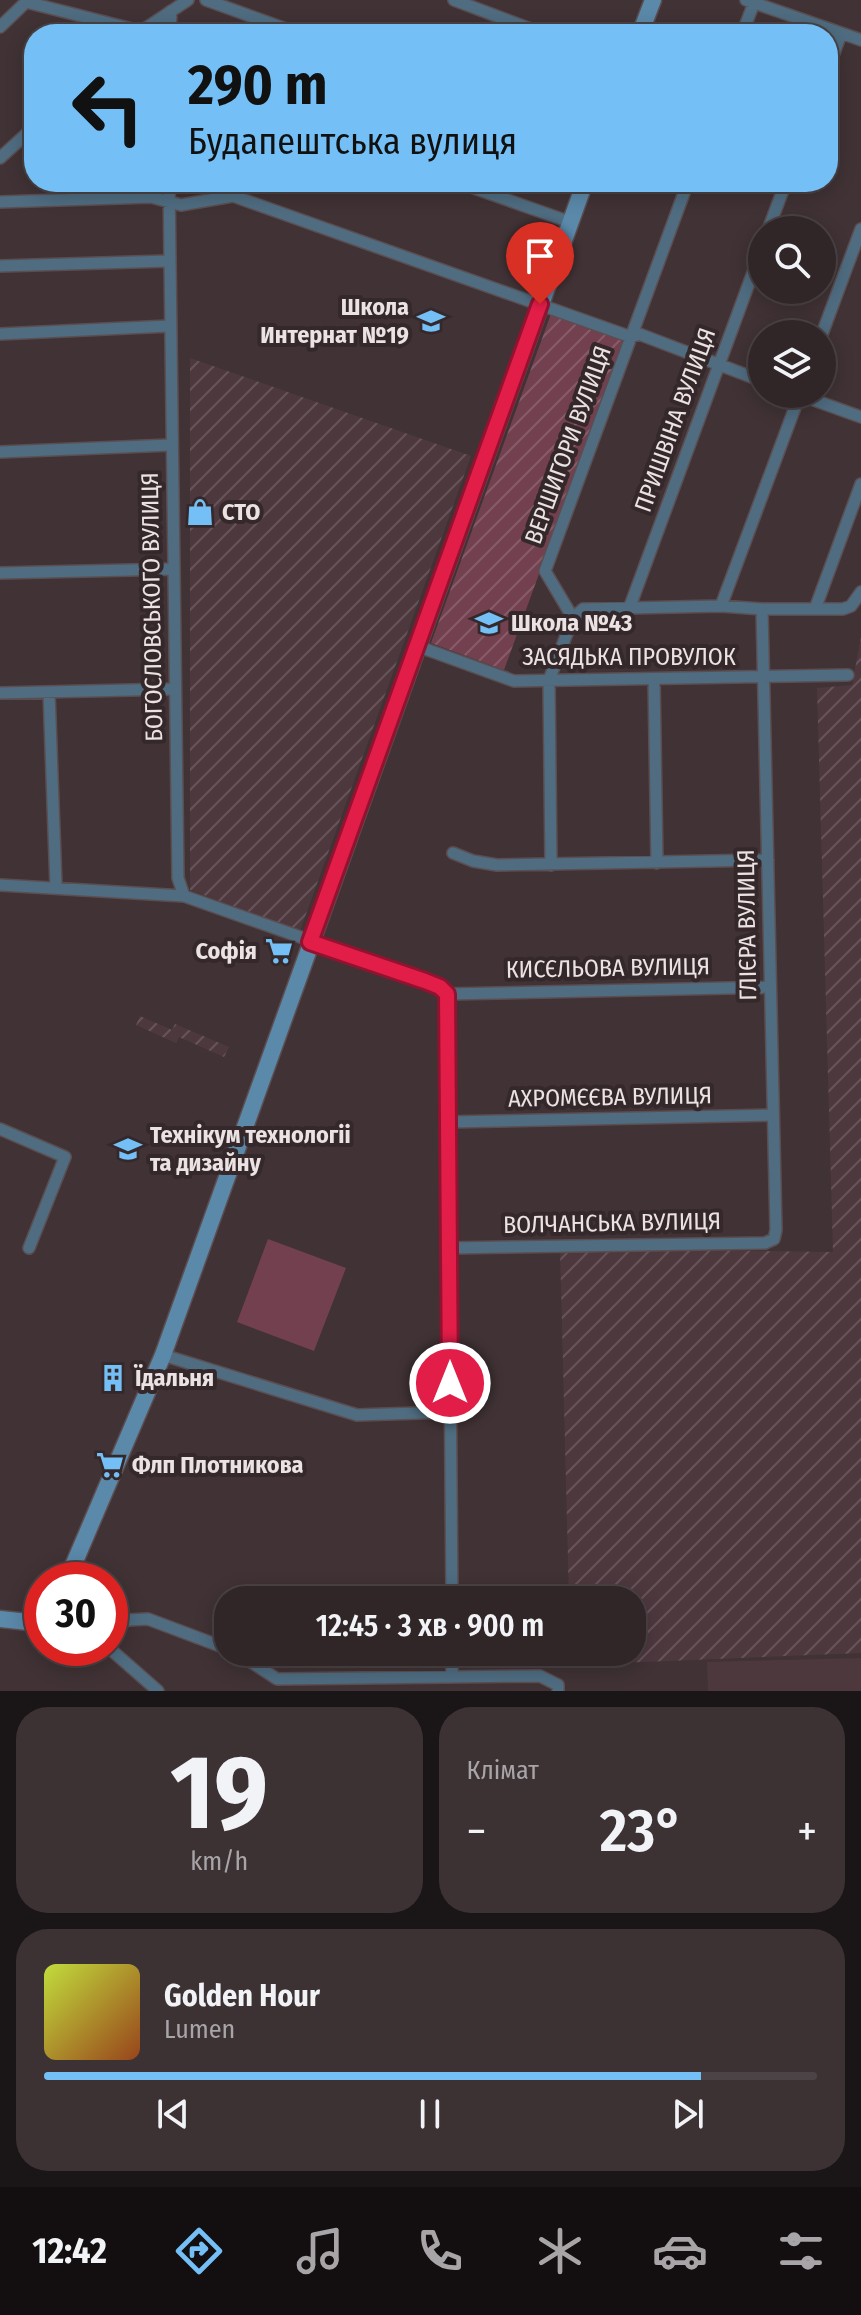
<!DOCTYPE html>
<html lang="uk">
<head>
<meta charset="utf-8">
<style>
	:root { --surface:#302628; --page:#3c3234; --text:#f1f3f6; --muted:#a8a5a8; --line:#4b4345; --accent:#74c0f6 }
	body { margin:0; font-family:"Fira Sans Condensed",sans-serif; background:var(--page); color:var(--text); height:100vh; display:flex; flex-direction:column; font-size:30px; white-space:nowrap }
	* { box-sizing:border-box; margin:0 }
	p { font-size:26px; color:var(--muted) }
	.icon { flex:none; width:44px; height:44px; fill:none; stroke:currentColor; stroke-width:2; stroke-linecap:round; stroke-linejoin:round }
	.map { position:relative; height:1691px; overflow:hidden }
	.drawer { display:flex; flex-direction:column; gap:16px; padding:16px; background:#1a1516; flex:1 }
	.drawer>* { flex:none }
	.guide { position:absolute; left:24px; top:24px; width:814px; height:168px; border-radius:32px; box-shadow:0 4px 20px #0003,0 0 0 2px var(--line); background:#74c0f6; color:#111; overflow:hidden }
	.buttons { position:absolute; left:748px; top:216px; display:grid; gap:16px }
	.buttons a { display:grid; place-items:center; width:88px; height:88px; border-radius:50%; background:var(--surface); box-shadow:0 4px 20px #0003,0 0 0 2px var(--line); font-size:40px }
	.speed { position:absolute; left:24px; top:1562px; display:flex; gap:16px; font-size:40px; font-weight:700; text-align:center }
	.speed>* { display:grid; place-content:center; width:104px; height:104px; border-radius:50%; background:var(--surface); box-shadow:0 4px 20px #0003,0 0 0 2px var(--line); line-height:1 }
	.speed .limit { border:12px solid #d22; background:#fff; color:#111 }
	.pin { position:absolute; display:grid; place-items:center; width:68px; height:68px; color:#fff; margin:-82px -34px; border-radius:50% 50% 50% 0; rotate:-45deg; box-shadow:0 0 8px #0007 }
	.pin .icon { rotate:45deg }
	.me { position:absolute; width:88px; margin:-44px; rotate:0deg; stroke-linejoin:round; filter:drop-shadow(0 0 6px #0008) }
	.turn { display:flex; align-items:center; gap:28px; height:168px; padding:0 32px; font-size:36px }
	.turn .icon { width:104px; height:104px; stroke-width:2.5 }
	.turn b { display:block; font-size:56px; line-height:68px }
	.big { font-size:60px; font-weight:600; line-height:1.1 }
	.drawer .tile { flex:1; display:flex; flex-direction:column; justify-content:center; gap:12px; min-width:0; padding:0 28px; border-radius:32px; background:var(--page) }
	.drawer .dial { align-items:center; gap:0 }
	.dial b { font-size:104px; line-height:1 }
	.song { display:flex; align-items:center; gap:24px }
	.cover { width:96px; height:96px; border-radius:12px; background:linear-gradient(135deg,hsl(70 70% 55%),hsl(20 70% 35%)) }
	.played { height:8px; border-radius:4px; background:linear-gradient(90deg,var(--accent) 85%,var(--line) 85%) }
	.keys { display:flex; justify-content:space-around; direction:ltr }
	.heat { display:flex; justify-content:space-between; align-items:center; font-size:44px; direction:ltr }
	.drawer .tiles { flex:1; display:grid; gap:16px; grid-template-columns:1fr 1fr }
	.tile:last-child { grid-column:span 2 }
	.trip { position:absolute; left:214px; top:1586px; width:432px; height:80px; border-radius:32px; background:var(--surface); box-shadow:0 4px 20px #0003,0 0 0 2px var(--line); font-weight:600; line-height:80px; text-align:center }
	.tabs { display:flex; height:128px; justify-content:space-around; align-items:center; background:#130f10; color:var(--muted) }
	.tabs .icon { width:56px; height:56px }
	.tabs .current { color:var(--accent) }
	.tabs b { font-size:36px; color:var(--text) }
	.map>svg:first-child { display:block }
	.built { fill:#4d383e }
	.industrial { fill:url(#industrial-furrows) }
	.park { fill:#73404f }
	.garden { fill:url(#garden-furrows) }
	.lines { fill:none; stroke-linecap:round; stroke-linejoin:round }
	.street-casing { stroke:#5b4e51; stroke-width:14 }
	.secondary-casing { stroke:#5b4e51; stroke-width:19 }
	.street { stroke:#4f6c81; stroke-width:11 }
	.secondary { stroke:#5b89aa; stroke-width:16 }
	.route-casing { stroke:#92132f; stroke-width:20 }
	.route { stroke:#e11d48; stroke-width:14 }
	.labels { text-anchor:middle; stroke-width:8; stroke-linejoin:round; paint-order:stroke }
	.poi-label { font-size:24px; font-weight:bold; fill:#ebe2e4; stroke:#35282b; text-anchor:start }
	.street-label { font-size:24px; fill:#ebe2e4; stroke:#35282b }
</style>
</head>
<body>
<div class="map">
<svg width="861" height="1691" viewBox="0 0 861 1691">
	<defs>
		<pattern id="industrial-furrows" width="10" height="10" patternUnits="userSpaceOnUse" patternTransform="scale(2)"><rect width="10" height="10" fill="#4d383e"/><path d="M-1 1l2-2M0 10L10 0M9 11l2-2" fill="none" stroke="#67545a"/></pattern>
		<pattern id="garden-furrows" width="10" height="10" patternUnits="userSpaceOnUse" patternTransform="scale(2)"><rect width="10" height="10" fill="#73404f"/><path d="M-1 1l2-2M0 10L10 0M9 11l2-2" fill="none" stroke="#875b68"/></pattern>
	</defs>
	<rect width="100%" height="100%" fill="#403235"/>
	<!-- built -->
	<path class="built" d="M 861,1658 L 861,1691 L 708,1691 L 707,1662 Z"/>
	<!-- industrial -->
	<path class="industrial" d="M 190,358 L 471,456 L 300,931 L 190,890 Z
		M 861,637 L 861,1653 L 570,1665 L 570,1652 L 632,1652 L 632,1600 L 569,1600 L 560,1248 L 833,1252 L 817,688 L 852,685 Z
		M 140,1016 L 172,1030 L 175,1024 L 229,1047 L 224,1057 L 179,1037 L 176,1043 L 136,1025 Z"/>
	<!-- park -->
	<path class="park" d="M 268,1239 L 346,1268 L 314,1351 L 237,1322 Z"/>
	<!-- garden -->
	<path class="garden" d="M 551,314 L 624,341 L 504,670 L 431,643 Z"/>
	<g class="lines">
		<!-- street casing -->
		<g class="street-casing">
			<path id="street" d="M 206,0 L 300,34
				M 454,0 L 544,34
				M 746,0 L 861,40
				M 0,27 L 26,2 L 140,31
				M 137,34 L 188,0
				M 170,34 L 171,11
				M 742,34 L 754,3
				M 828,69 L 841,34
				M 0,158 L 34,127
				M 169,182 L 178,878 L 184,896 L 425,981 L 440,987 L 447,994 L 452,1600
				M 457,182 L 570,222
				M 0,202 L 151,197 L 181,205 L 233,196 L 631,337 L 639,334 L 762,381
				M 768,230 L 786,182
				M 0,266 L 168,261
				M 0,334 L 169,326
				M 822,334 L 861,229
				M 797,394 L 861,417
				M 0,452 L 171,445
				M 0,573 L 173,569
				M 721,606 L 800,394
				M 629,609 L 762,248
				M 815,609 L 861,484
				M 573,618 L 583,609 L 721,606 L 762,609 L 843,609 L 851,606 L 861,592
				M 417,646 L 514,681 L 848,675
				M 654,679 L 657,863
				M 49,692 L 56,886
				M 0,693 L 175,689
				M 453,853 L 473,861 L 497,865 L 768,860
				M 551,865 L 549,680 L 573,618 L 545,571 L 688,182
				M 0,885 L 184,896
				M 447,994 L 770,987
				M 448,1122 L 773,1115
				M 0,1129 L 65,1157 L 29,1248
				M 449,1248 L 765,1243 L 774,1239 L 776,1230 L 762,609
				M 163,1355 L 357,1415 L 450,1412
				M 110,1629 L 128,1620 L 148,1619 L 228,1649
				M 109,1648 L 158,1691
				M 236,1652 L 277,1679 L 540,1676 L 558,1685 L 558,1691
				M 452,1652 L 452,1676"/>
		</g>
		<!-- secondary casing -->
		<g class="secondary-casing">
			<path id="secondary" d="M 640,34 L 653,0
				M 67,1580 L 163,1355 L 585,182
				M 0,1619 L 28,1622 L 42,1620"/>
		</g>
		<!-- street -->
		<use href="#street" class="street"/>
		<!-- secondary -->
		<use href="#secondary" class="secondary"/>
	</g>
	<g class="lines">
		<!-- route casing -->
		<g class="route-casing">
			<path id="route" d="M 450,1383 L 447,994 L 440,987 L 425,981 L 310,942 L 540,304"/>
		</g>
		<!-- route -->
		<use href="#route" class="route"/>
	</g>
	<!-- icons -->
	<defs>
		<g id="school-bare" transform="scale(2.16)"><path d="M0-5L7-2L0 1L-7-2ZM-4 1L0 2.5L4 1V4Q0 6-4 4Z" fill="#74c0f6" stroke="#35282b" stroke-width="2.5" paint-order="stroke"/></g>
		<g id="shop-bare" transform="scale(2.16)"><path d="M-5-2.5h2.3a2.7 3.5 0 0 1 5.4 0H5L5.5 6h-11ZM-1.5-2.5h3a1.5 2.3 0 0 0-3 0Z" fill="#74c0f6" stroke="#35282b" stroke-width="2.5" paint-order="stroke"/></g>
		<g id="supermarket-bare" transform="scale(2.16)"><path d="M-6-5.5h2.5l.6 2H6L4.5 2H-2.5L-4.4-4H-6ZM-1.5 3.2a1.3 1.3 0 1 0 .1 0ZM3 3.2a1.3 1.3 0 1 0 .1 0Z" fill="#74c0f6" stroke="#35282b" stroke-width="2.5" paint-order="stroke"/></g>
		<g id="university-bare" transform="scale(2.16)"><path d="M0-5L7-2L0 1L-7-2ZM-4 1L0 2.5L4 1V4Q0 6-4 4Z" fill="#74c0f6" stroke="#35282b" stroke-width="2.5" paint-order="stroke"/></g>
		<g id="building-bare" transform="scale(2.16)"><path d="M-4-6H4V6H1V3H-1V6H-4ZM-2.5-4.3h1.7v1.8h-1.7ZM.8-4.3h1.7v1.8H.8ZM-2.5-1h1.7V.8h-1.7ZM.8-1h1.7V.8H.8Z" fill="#74c0f6" stroke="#35282b" stroke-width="2.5" paint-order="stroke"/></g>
	</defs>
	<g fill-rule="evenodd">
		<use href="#school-bare" x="431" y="321"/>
		<use href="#shop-bare" x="200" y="512"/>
		<use href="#school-bare" x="489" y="623"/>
		<use href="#supermarket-bare" x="279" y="951"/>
		<use href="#university-bare" x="128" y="1149"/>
		<use href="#building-bare" x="113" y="1378"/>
		<use href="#supermarket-bare" x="110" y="1465"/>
	</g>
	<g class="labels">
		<!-- poi labels -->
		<g class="poi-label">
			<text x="409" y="315" text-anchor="end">Школа<tspan x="409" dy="28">Интернат №19</tspan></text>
			<text x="222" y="520">СТО</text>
			<text x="511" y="631">Школа №43</text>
			<text x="257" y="959" text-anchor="end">Софія</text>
			<text x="150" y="1143">Технікум технологіі<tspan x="150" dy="28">та дизайну</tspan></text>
			<text x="135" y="1386">Їдальня</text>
			<text x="132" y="1473">Флп Плотникова</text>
		</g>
		<!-- street labels -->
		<g class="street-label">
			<text transform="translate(675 420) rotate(-70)" y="8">ПРИШВІНА ВУЛИЦЯ</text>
			<text transform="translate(568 445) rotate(-70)" y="8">ВЕРШИГОРИ ВУЛИЦЯ</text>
			<text transform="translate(152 607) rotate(-91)" y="8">БОГОСЛОВСЬКОГО ВУЛИЦЯ</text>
			<text x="629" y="665">ЗАСЯДЬКА ПРОВУЛОК</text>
			<text transform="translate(747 925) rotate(-91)" y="8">ГЛІЄРА ВУЛИЦЯ</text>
			<text transform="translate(608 968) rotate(-1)" y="8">КИСЄЛЬОВА ВУЛИЦЯ</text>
			<text transform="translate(610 1097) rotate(-1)" y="8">АХРОМЄЄВА ВУЛИЦЯ</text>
			<text transform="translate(612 1223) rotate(-1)" y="8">ВОЛЧАНСЬКА ВУЛИЦЯ</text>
		</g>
	</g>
</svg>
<div class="buttons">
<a><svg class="icon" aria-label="search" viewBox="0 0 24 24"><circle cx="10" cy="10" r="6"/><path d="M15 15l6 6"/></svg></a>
<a><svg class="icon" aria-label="layers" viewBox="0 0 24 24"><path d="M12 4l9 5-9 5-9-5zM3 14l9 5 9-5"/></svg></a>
</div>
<div class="speed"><div class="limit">30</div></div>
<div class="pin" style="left:540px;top:304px;background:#d93025"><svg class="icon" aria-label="arrive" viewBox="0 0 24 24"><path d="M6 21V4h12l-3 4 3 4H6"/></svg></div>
<svg class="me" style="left:450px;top:1383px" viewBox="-20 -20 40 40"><circle r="17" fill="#e11d48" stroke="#fff" stroke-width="3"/><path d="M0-11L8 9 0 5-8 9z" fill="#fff"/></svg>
<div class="trip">12:45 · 3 хв · 900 m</div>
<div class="guide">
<div class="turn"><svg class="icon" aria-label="left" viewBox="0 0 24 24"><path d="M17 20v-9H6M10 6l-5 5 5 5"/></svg><div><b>290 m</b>Будапештська вулиця</div></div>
</div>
</div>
<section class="drawer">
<div class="tiles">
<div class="tile dial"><b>19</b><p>km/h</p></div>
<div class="tile"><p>Клімат</p>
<div class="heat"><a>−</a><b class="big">23°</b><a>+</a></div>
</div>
<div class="tile">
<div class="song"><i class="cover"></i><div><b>Golden Hour</b><p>Lumen</p></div></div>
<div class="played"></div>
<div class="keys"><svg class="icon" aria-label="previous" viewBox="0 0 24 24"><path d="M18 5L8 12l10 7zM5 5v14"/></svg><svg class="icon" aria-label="pause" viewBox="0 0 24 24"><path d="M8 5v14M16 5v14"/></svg><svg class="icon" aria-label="next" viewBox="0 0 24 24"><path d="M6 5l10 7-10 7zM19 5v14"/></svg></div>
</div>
</div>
</section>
<nav class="tabs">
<b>12:42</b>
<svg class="icon current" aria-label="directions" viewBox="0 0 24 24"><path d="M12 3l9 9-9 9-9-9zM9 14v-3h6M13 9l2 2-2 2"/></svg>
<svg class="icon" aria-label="music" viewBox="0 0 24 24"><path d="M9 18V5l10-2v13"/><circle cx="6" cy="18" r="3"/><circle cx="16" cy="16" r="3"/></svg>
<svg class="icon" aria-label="phone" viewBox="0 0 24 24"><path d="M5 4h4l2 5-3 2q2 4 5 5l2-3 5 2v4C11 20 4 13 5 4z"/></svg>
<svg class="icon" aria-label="climate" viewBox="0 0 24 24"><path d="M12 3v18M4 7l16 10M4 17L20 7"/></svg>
<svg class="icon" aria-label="car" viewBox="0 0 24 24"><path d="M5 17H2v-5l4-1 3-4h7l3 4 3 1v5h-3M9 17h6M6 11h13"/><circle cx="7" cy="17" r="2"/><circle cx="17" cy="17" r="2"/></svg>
<svg class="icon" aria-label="filters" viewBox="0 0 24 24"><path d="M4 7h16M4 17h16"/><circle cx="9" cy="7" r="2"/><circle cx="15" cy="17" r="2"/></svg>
</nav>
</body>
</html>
